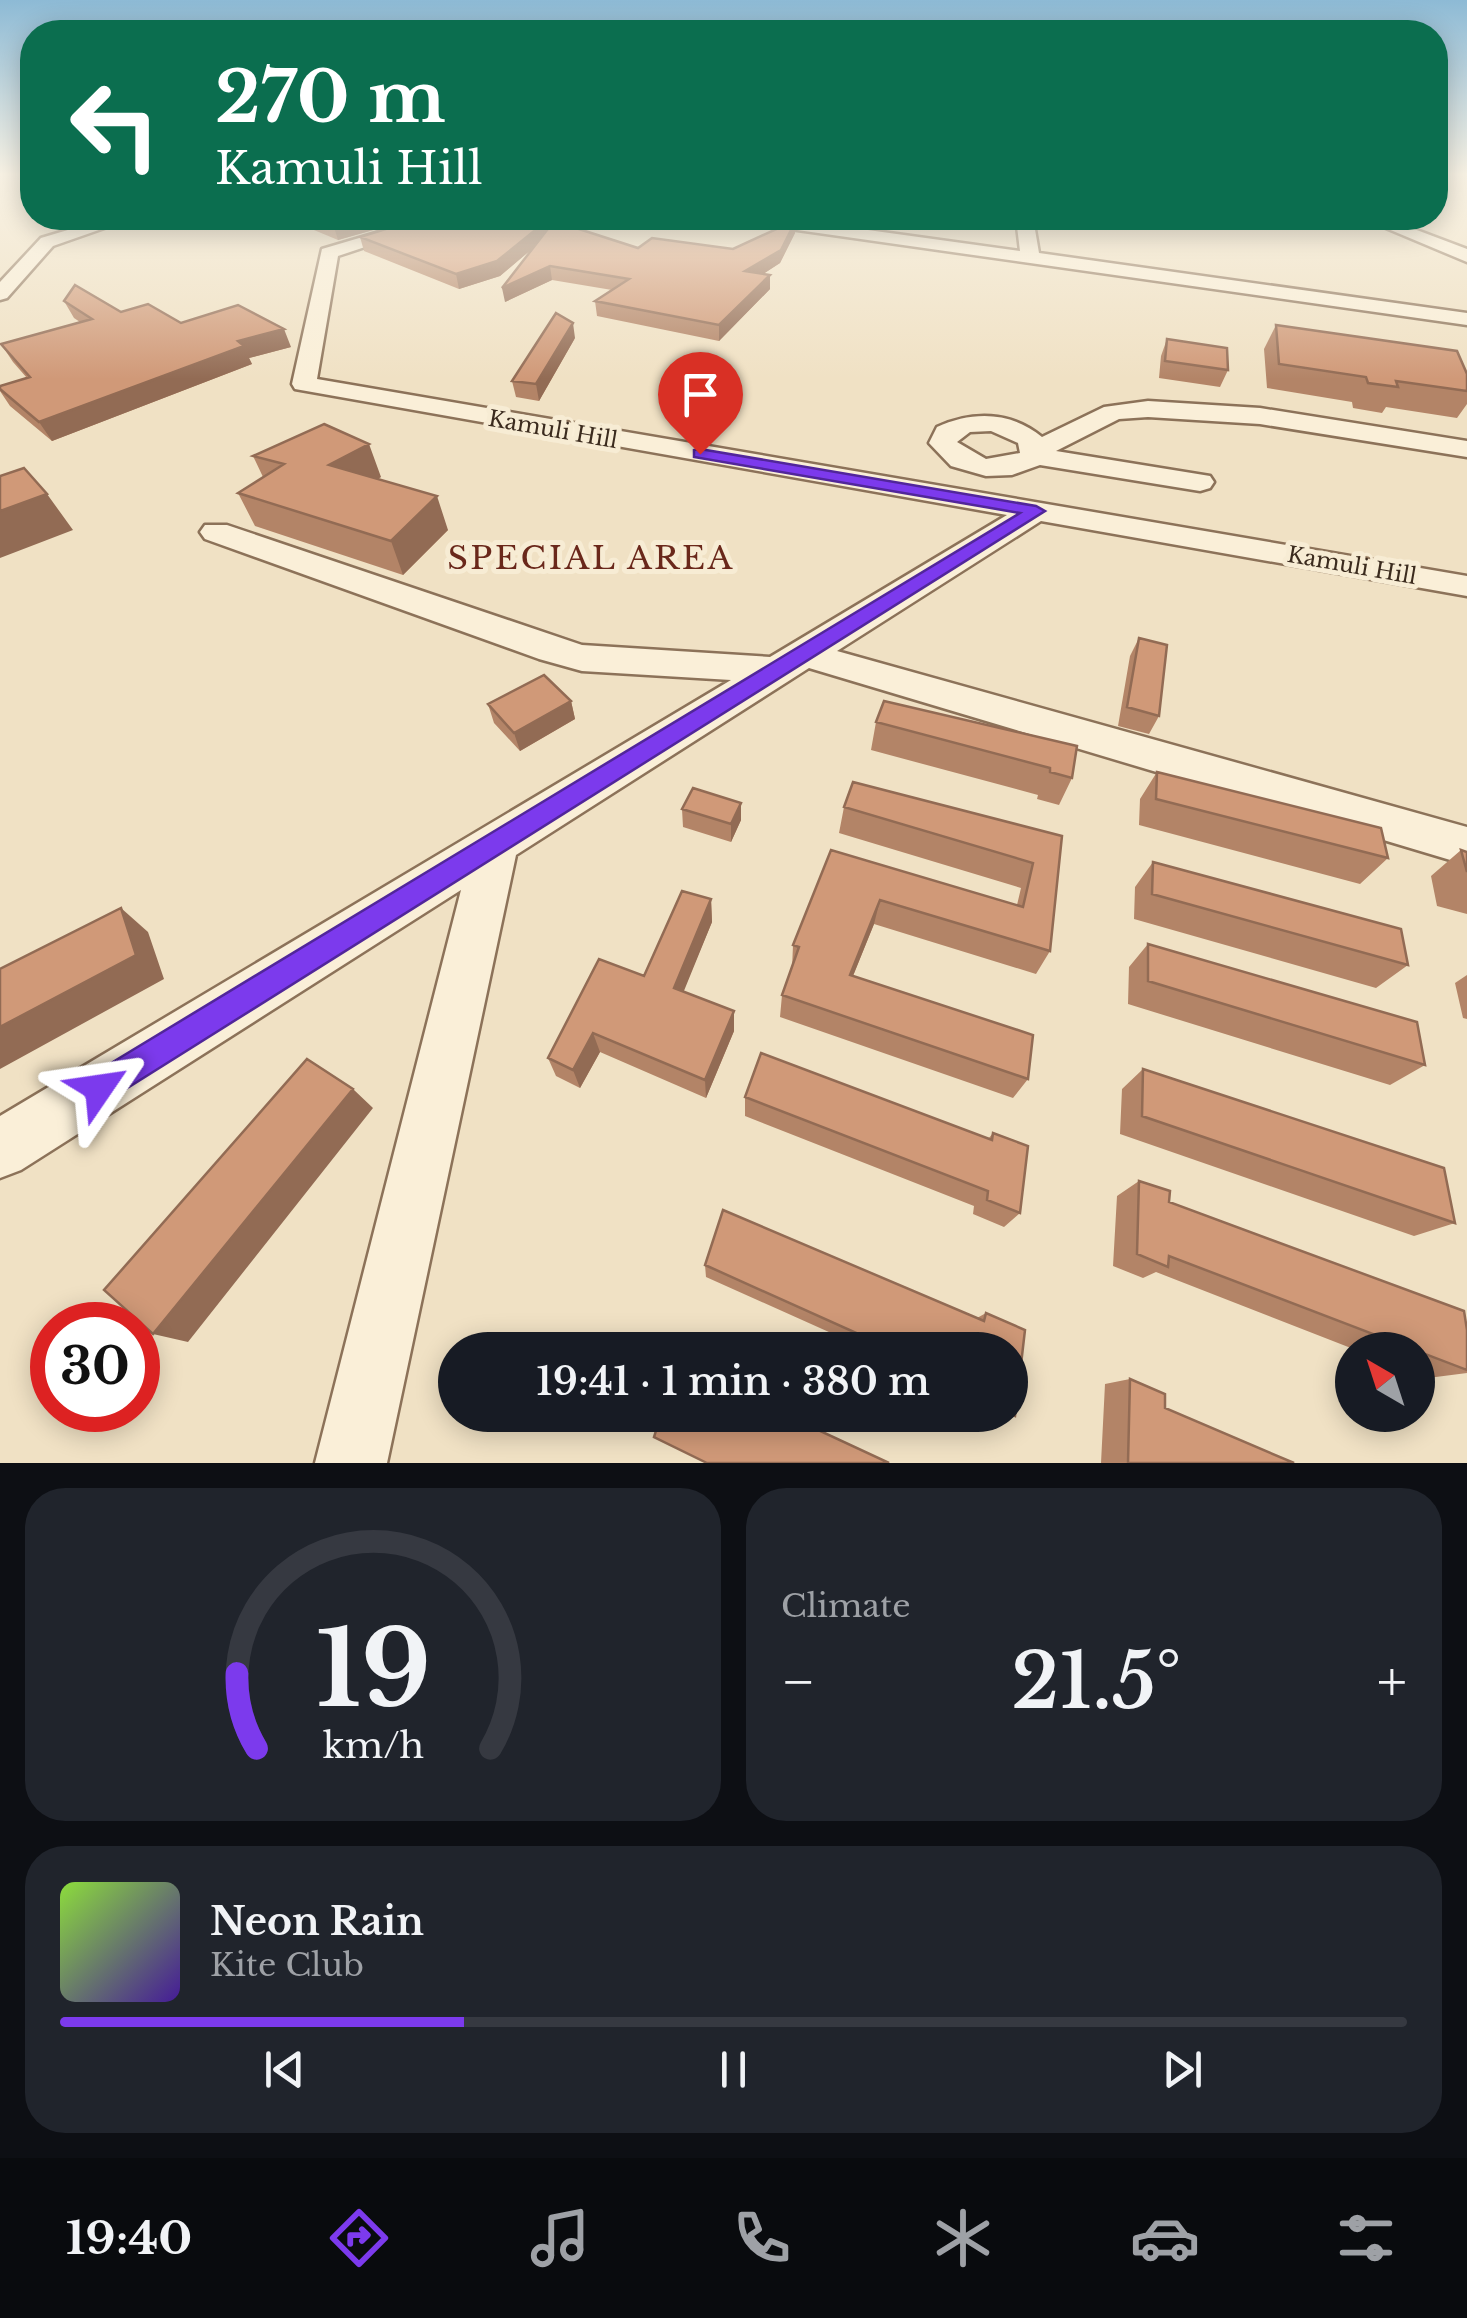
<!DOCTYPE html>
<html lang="en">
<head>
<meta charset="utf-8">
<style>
	:root { --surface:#171b24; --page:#20242c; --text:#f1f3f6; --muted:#9ea1a6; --line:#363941; --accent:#7c3aed }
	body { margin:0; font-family:"Libre Baskerville",serif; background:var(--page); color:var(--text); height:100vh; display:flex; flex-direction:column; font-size:38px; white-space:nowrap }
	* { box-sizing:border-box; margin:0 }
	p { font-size:32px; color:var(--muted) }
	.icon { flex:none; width:55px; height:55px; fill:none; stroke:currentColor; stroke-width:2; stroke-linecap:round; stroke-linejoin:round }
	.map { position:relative; height:1463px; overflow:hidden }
	.panel { display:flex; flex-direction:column; gap:25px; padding:25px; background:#0d0f14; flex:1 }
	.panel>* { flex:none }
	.hud { position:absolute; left:20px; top:20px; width:1428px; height:210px; border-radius:40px; box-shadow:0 5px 25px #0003; background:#0b6e4f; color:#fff; overflow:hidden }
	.needle { width:65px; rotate:321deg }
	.tools { position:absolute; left:1335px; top:1332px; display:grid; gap:20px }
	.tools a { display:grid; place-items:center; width:100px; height:100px; border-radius:50%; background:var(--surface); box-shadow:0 5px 25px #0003; font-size:50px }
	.speed { position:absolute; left:30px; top:1302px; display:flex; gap:20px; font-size:50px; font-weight:700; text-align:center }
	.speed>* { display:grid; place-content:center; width:130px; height:130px; border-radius:50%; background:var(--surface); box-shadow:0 5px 25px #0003; line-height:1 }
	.speed .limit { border:15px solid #d22; background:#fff; color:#111 }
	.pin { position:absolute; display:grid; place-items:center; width:85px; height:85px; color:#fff; margin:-102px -42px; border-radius:50% 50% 50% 0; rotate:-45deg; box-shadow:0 0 10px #0007 }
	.pin .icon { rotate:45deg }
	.me { position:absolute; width:110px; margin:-55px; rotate:58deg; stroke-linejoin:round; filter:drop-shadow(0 0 8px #0008) }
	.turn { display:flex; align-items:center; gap:35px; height:210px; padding:0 30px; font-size:45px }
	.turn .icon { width:130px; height:130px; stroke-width:2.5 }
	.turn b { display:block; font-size:70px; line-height:85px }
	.big { font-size:75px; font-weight:600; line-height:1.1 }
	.panel .card { flex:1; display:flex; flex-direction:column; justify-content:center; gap:15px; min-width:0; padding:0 35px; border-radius:40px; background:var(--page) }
	.panel .dial { align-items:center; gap:0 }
	.dial svg { height:260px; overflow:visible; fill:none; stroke:var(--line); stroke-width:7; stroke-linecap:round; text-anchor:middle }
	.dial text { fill:var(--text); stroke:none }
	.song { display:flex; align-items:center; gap:30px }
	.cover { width:120px; height:120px; border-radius:15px; background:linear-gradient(135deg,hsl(90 70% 55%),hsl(260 70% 35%)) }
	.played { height:10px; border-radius:5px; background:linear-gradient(90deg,var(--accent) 30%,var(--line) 30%) }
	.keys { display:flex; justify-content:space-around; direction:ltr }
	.heat { display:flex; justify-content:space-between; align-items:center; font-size:55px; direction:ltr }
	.panel .tiles { flex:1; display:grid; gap:25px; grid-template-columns:1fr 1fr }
	.card:last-child { grid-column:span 2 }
	.trip { position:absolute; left:438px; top:1332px; width:590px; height:100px; border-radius:50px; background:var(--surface); box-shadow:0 5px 25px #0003; font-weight:600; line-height:100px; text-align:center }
	.tabs { display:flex; height:160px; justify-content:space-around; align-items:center; background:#090b0e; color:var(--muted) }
	.tabs .icon { width:70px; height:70px }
	.tabs .current { color:var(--accent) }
	.tabs b { font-size:45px; color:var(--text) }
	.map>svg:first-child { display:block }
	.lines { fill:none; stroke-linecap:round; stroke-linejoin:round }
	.minor-casing { stroke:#8c7259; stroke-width:5 }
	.minor { fill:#faefd8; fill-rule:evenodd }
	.wall { fill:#b38467 }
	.shaded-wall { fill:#926b54 }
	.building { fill:#d09978; stroke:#926b54; stroke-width:2.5 }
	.route { fill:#7c3aed; stroke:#51269a; stroke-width:2.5 }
	.labels { text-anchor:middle; stroke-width:10; stroke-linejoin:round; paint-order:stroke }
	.far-street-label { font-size:22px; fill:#3b2b1e; stroke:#f7ecd4 }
	.quarter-label { font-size:32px; letter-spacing:2.5px; fill:#6a281b; stroke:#f7ecd4 }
</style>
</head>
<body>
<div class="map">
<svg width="1467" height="1463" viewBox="0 0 1467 1463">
	<rect width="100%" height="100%" fill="#f0e1c4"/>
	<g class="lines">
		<!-- minor casing -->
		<g class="minor-casing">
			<path id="minor" d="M 108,218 L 133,218 L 53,246 L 7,298 L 0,300 L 0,282 L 41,238 Z
				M 427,218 L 452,218 L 338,256 L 317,379 L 1467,576 L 1467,596 L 1041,521 L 837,651 L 1467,827 L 1467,865 L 809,668 L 516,855 L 387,1463 L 315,1463 L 461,890 L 21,1170 L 0,1178 L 0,1116 L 731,680 L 582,671 L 539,659 L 205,539 L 200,532 L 205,525 L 227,525 L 582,645 L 770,657 L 1007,515 L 295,389 L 292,384 L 322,249 Z
				M 739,218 L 781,218 L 1020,251 L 1016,218 L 1033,218 L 1039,253 L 1467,313 L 1467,325 L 748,223 Z
				M 1362,218 L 1385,218 L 1467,249 L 1467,262 Z
				M 1148,401 L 1260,408 L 1467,441 L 1467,457 L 1260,424 L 1148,417 L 1119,419 L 1056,451 L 1210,476 L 1214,482 L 1210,488 L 1200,491 L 1040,465 L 1012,475 L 986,476 L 951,466 L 929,443 L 937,427 C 972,411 1011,411 1042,437 L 1104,407 ZM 991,431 L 1018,443 L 1020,453 L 986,459 L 957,442 L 970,432 Z"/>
		</g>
		<!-- minor -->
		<use href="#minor" class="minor"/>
	</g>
	<!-- wall -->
	<path class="wall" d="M 285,218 L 415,218 L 338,240 Z
		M 546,218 L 550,226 L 638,248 L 733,249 L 796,220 L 795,233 L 780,263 L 763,274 L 770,275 L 770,289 L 719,341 L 597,316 L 595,301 L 612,290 L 552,280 L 505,302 L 534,247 L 500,276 L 459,289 L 364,251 L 360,237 Z
		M 64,301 L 181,323 L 291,347 L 249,358 L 252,364 L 52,441 L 10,406 L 0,391 L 0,386 L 27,378 L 13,362 L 1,344 L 80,322 L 74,318 Z
		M 1276,325 L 1467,374 L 1467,404 L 1457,418 L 1386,407 L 1382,413 L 1353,408 L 1352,402 L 1267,388 L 1264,349 Z
		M 575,338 L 539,401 L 516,397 L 512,381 Z
		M 1167,339 L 1228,370 L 1220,387 L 1159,378 L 1161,356 Z
		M 253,456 L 381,477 L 377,479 L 448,530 L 403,575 L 255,526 L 238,493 L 263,477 Z
		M 1139,638 L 1159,716 L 1149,734 L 1118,726 L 1130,656 Z
		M 571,701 L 575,719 L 520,751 L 494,723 L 488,704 Z
		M 876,722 L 1077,746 L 1072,778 L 1059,805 L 1037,799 L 1038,795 L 871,750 Z
		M 1157,772 L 1388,858 L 1360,884 L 1139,825 L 1140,799 Z
		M 844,807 L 1062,836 L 1050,951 L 1036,974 L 874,924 L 853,976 L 1028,1079 L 1013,1098 L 780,1017 L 782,995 L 792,969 L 793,945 L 831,850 L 1017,905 L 1021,888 L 839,833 Z
		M 682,809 L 741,820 L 731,842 L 683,827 Z
		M 1461,850 L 1467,852 L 1467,914 L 1437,906 L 1431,876 Z
		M 1153,862 L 1408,965 L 1376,988 L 1134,919 L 1135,887 Z
		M 711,899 L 712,922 L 683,991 L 734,1031 L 706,1098 L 600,1052 L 580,1088 L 556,1076 L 548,1058 L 644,976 Z
		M 1148,944 L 1425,1065 L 1390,1085 L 1128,1004 L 1129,967 Z
		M 1467,975 L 1467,1019 L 1463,1018 L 1455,983 Z
		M 1143,1069 L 1455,1223 L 1414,1236 L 1120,1134 L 1122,1089 Z
		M 745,1097 L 989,1138 L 993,1133 L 1020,1213 L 1004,1227 L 973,1214 L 974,1206 L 745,1116 Z
		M 1139,1181 L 1169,1202 L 1467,1330 L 1467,1373 L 1428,1378 L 1418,1374 L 1418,1350 L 1356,1350 L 1156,1272 L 1143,1278 L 1113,1266 L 1117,1196 Z
		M 723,1210 L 977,1318 L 986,1313 L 1025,1330 L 1015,1416 L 997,1419 L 988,1415 L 1010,1415 L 1010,1350 L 869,1350 L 706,1277 L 705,1265 Z
		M 1130,1379 L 1165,1408 L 1294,1463 L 1101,1463 L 1105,1384 Z"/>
	<!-- shaded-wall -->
	<path class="shaded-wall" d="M 365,218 L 415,218 L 338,240 L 334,227 Z
		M 549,219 L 551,233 L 500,276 L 459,289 L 456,274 Z
		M 796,220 L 795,233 L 780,263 L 745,286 L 745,271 Z
		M 550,266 L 552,280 L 505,302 L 502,288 Z
		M 770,275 L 770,289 L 719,341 L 719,325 Z
		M 573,323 L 575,338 L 539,401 L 536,384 Z
		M 284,329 L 291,347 L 249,358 L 252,364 L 52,441 L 39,422 L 238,341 Z
		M 369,444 L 381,477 L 342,498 L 329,465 Z
		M 47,494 L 73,530 L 0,558 L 0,511 Z
		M 437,496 L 448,530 L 403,575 L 391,541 Z
		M 571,701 L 575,719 L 520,751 L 514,733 Z
		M 741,803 L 741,820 L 731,842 L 731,824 Z
		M 711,899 L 712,922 L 677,1008 L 674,988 Z
		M 880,900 L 874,924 L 844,998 L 850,975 Z
		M 121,908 L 148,932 L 164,979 L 0,1069 L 0,1027 Z
		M 734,1011 L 734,1031 L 706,1098 L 705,1080 Z
		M 593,1033 L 600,1052 L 580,1088 L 573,1070 Z
		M 353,1089 L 373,1108 L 188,1342 L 153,1334 Z"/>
	<!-- building -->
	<path class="building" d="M 312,218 L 365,218 L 334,227 Z
		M 421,218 L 544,218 L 549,219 L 497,261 L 456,274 L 360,237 Z
		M 796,220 L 781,250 L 745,271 L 770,275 L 719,325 L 595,301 L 629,279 L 550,266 L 502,288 L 554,221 L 638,248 L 652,238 L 733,249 Z
		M 75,285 L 121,312 L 148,304 L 181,323 L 238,305 L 284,329 L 238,341 L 244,346 L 39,422 L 0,389 L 0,386 L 30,377 L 1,344 L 92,319 L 64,301 Z
		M 556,313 L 573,323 L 536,384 L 512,381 Z
		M 1276,325 L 1457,351 L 1467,374 L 1467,391 L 1396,381 L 1398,387 L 1368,383 L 1366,377 L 1279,364 Z
		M 1167,339 L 1227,348 L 1228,370 L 1165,361 Z
		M 324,424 L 369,444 L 329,465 L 437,496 L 391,541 L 238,493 L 284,464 L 253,456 Z
		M 24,468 L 47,494 L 0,511 L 0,476 Z
		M 1139,638 L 1167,645 L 1159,716 L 1127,707 Z
		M 544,675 L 571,701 L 514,733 L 488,704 Z
		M 884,701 L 1077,746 L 1072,778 L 1050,772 L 1050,768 L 876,722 Z
		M 1157,772 L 1381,828 L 1388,858 L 1156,799 Z
		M 853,782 L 1062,836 L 1050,951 L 880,900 L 850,975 L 1033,1035 L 1028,1079 L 782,995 L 799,947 L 793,945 L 831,850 L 1023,907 L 1033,863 L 844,807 Z
		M 693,788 L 741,803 L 731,824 L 682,809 Z
		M 1461,850 L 1467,852 L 1467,872 Z
		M 1153,862 L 1401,929 L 1408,965 L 1152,894 Z
		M 682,891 L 711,899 L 674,988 L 734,1011 L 705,1080 L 593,1033 L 573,1070 L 548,1058 L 599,959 L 644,976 Z
		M 121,908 L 136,955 L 0,1027 L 0,969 Z
		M 1148,944 L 1417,1022 L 1425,1065 L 1148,981 Z
		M 761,1053 L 992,1140 L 993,1133 L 1028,1146 L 1020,1213 L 987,1200 L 988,1191 L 745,1097 Z
		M 307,1059 L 353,1089 L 153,1334 L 104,1290 Z
		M 1143,1069 L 1444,1168 L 1455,1223 L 1142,1116 Z
		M 1139,1181 L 1170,1191 L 1169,1202 L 1464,1311 L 1467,1330 L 1467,1370 L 1169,1256 L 1168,1267 L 1137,1254 Z
		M 723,1210 L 984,1321 L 986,1313 L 1025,1330 L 1015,1416 L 1010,1414 L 1010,1350 L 894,1350 L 705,1265 Z
		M 1130,1379 L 1165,1394 L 1165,1408 L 1294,1463 L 1128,1463 Z
		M 661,1415 L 786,1415 L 889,1463 L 707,1463 L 654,1437 Z"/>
	<!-- sky -->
	<linearGradient id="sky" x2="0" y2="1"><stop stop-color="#8dbad5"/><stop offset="0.46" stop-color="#f8f2e4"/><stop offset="1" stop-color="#f8f2e4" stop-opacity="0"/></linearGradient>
	<rect width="1467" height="379" fill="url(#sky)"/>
	<!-- route -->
	<path class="route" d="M 700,449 L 1036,506 L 1045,511 L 110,1099 L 99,1104 L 88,1099 L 83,1088 L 88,1077 L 1020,513 L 694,457 L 694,450 Z"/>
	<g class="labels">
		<!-- far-street labels -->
		<g class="far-street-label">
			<text transform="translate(553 429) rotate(10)" y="8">Kamuli Hill</text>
			<text transform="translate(1352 565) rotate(10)" y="8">Kamuli Hill</text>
		</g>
		<!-- quarter labels -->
		<g class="quarter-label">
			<text x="591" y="569">SPECIAL AREA</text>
		</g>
	</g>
</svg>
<div class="tools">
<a><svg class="needle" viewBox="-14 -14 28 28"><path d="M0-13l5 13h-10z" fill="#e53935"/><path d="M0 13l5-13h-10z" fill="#9ea1a6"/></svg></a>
</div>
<div class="speed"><div class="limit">30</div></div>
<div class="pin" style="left:700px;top:454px;background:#d93025"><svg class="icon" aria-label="arrive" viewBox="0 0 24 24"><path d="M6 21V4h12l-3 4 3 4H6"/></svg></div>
<svg class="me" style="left:99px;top:1088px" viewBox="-20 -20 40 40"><path d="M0-17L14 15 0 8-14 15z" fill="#7c3aed" stroke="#fff" stroke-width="4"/></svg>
<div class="trip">19:41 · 1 min · 380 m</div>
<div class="hud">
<div class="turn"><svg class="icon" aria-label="left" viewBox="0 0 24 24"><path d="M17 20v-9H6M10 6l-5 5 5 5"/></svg><div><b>270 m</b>Kamuli Hill</div></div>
</div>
</div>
<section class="panel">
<div class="tiles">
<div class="card dial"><svg viewBox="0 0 100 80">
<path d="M14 69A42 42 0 1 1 86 69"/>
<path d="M14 69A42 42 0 0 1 8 46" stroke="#7c3aed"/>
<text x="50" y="56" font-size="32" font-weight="700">19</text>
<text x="50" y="72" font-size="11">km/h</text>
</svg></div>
<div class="card"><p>Climate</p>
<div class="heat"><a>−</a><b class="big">21.5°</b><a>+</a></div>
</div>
<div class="card">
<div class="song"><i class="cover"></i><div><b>Neon Rain</b><p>Kite Club</p></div></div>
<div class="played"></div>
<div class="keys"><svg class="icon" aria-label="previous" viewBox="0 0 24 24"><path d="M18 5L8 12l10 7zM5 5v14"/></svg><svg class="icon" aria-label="pause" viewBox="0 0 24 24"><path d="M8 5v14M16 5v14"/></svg><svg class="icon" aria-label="next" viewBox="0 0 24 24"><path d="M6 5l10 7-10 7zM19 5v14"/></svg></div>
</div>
</div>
</section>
<nav class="tabs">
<b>19:40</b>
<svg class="icon current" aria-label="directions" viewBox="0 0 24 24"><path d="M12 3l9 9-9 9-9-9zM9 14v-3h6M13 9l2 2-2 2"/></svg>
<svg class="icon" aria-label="music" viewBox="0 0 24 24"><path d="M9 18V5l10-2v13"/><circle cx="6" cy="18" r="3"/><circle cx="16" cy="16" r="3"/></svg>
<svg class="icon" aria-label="phone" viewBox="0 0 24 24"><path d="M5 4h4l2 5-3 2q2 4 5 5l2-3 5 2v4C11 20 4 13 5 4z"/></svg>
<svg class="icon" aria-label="climate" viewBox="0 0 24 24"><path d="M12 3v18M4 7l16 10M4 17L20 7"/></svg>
<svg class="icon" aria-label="car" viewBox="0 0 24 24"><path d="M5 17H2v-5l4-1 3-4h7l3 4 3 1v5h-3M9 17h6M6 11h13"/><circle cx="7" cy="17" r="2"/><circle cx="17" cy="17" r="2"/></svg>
<svg class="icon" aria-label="filters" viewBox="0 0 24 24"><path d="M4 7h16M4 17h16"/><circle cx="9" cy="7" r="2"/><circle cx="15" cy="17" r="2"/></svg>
</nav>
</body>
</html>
